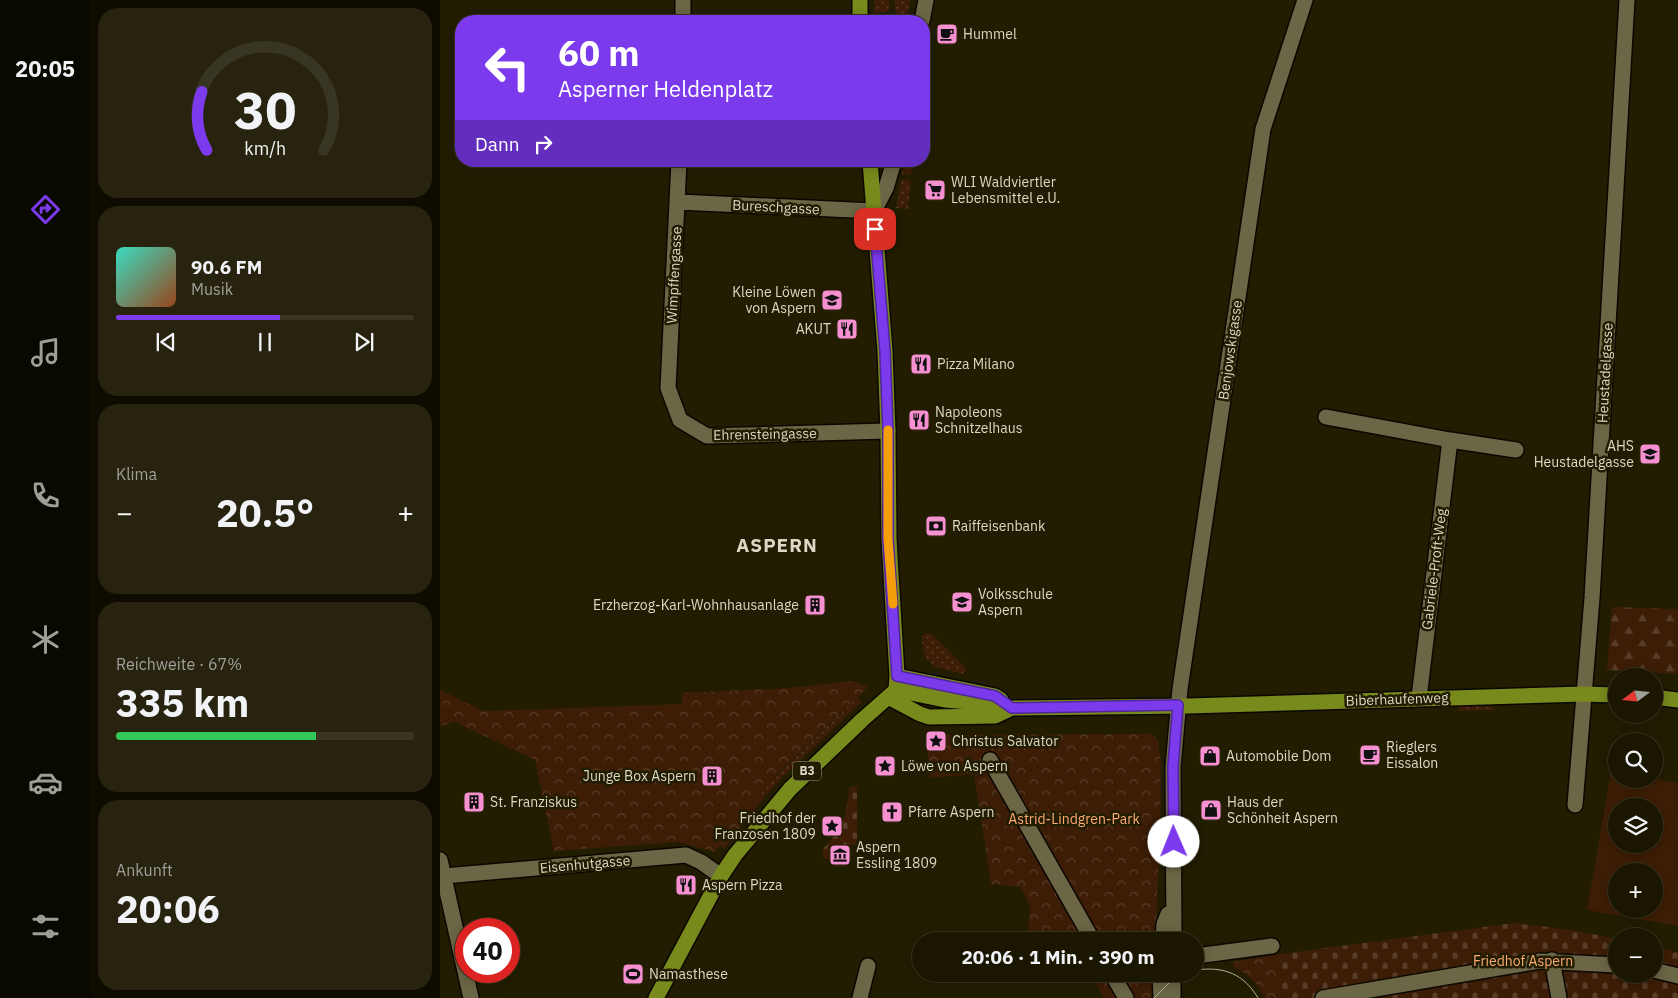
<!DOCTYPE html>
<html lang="de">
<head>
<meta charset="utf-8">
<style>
	:root { --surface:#1a1600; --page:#27230f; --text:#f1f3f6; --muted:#9f9f99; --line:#383522; --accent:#7c3aed }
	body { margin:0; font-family:"IBM Plex Sans",sans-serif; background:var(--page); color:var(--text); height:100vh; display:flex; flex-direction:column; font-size:19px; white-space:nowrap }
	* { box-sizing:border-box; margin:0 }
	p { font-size:16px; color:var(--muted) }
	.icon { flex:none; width:28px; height:28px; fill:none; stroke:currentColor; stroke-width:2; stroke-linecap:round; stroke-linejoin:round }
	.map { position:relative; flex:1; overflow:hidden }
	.panel { display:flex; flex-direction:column; gap:8px; padding:8px; background:#0e0c00; width:350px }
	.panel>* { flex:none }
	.hud { position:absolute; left:15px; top:15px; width:475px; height:152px; border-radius:20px; box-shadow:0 2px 12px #0003,0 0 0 1px var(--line); background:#7c3aed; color:#fff; overflow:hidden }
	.needle { width:32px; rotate:254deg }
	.buttons { position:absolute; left:1168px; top:668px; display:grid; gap:10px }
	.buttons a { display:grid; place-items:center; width:55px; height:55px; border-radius:50%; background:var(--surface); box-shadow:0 2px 12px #0003,0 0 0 1px var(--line); font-size:25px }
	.speed { position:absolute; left:15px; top:918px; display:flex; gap:10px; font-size:25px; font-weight:700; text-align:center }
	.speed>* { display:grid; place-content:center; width:65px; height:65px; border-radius:50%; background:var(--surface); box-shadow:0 2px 12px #0003,0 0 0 1px var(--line); line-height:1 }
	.speed .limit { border:8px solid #d22; background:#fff; color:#111 }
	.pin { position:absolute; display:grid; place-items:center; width:42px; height:42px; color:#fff; margin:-21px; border-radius:10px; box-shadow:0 2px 8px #0006 }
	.me { position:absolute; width:55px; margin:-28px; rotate:359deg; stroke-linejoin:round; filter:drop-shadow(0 0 4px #0008) }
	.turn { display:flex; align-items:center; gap:18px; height:105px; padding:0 20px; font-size:22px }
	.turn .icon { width:65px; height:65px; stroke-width:2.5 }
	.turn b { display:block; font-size:35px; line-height:42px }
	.then { display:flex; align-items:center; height:48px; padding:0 20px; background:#0003; gap:10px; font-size:19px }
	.big { font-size:38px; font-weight:700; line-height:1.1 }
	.panel .tile { flex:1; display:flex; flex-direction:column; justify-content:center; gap:8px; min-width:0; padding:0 18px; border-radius:20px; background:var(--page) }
	.panel .dial { align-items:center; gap:0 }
	.dial svg { height:130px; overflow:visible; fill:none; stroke:var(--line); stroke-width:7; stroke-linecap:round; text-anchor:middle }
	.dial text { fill:var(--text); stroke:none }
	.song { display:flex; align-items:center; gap:15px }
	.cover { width:60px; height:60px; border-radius:8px; background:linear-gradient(135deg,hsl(170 70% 55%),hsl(20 70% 35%)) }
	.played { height:5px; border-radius:2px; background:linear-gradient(90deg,var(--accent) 55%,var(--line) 55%) }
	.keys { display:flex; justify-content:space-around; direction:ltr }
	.heat { display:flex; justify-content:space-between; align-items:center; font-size:28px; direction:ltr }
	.charge { height:8px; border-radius:4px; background:linear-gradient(90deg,#34c759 67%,var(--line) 0) }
	.trip { position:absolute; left:472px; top:932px; width:292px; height:50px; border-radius:25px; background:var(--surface); box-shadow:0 2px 12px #0003,0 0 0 1px var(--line); font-weight:700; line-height:50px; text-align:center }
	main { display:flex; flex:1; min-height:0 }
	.dock { display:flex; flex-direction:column; width:90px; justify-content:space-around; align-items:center; background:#0a0900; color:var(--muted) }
	.dock .icon { width:35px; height:35px }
	.dock .selected { color:var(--accent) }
	.dock b { font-size:22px; color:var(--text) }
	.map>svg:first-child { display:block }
	.grass { fill:url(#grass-dots) }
	.forest { fill:url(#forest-firs) }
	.cemetery { fill:url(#cemetery-stones) }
	.park { fill:url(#park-crowns) }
	.pitch { fill:#3d1d05; fill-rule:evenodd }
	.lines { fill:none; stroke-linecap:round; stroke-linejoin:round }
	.minor-casing { stroke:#0c0700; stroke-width:18 }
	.major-casing { stroke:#0c0700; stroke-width:18 }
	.minor { stroke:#6b6645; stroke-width:15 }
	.major { stroke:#788a1c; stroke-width:15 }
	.tram { stroke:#b0ad98; stroke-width:1 }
	.route-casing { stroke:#51269a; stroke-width:12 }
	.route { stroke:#7c3aed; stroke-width:9 }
	.slow { stroke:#f59e0b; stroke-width:9 }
	.labels { text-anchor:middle; stroke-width:5; stroke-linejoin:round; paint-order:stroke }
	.shield { fill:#221d00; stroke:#a4a08b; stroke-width:1 }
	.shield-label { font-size:12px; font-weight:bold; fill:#dbd8c6 }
	.poi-label { font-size:14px; fill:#dbd8c6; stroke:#221d00; text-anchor:start }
	.street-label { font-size:14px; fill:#dbd8c6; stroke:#221d00 }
	.park-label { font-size:14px; fill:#fea973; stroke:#221d00 }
	.district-label { font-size:19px; font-weight:bold; letter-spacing:1px; fill:#dbd8c6; stroke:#221d00 }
</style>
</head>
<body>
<main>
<nav class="dock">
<b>20:05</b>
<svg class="icon selected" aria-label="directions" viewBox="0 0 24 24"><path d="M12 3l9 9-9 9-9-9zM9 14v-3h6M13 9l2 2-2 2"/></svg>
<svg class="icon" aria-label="music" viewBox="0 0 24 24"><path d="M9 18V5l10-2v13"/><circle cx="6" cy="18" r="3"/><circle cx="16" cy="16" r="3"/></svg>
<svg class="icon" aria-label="phone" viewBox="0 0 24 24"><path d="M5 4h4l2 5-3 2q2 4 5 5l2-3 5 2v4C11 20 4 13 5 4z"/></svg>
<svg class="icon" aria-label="climate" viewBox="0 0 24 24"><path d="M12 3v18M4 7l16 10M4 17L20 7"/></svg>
<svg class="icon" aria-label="car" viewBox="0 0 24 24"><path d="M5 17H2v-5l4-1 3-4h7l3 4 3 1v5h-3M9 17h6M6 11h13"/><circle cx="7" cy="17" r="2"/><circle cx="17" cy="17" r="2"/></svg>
<svg class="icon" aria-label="filters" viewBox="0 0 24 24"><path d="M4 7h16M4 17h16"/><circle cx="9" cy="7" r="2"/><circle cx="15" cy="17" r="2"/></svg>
</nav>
<section class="panel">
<div class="tile dial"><svg viewBox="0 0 100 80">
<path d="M14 69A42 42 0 1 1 86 69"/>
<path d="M14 69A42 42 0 0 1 11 33" stroke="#7c3aed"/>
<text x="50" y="56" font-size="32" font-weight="700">30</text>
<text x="50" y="72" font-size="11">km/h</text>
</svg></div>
<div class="tile">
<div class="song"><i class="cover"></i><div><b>90.6 FM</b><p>Musik</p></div></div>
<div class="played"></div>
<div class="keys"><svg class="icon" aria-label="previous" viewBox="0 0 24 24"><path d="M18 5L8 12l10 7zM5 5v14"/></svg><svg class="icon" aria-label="pause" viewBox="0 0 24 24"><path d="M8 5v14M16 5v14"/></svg><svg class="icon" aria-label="next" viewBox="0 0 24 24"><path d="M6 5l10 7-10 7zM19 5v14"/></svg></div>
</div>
<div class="tile"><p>Klima</p>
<div class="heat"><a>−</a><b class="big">20.5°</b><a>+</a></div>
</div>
<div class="tile"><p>Reichweite · 67%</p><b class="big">335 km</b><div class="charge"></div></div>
<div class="tile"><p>Ankunft</p><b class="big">20:06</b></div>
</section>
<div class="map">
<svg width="1238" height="998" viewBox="0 0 1238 998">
	<defs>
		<pattern id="grass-dots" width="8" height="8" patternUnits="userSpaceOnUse" patternTransform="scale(1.25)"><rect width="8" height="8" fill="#3d1d05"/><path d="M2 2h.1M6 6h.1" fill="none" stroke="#583d28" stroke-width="1.8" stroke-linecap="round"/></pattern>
		<pattern id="forest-firs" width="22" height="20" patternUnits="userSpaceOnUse" patternTransform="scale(1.25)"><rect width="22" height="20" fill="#3d1d05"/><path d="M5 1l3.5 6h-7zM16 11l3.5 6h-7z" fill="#583d28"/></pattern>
		<pattern id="cemetery-stones" width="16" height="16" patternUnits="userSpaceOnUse" patternTransform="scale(1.25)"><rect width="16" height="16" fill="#3d1d05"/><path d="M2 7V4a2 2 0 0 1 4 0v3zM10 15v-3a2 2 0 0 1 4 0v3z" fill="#583d28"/></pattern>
		<pattern id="park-crowns" width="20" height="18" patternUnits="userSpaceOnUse" patternTransform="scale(1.25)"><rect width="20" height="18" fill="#3d1d05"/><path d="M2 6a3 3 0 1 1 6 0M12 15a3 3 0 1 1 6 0" fill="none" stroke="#583d28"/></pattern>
	</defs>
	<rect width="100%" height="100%" fill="#221d00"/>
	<!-- grass -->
	<path class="grass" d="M 434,0 L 449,0 L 449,10 L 446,12 L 434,13 Z
		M 454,0 L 470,0 L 466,21 L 457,21 Z
		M 465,161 L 473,161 L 471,175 L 462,175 Z
		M 471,179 L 468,209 L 456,208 L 461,180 Z
		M 486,633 L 492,634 L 525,667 L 526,671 L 522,674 C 496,666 482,669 482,636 Z
		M 417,698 L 422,701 L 348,772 L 325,796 L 284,849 L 281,847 L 280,843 L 334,778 Z
		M 1022,706 L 1053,707 L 1055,710 L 1019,711 L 1019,707 Z"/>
	<!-- forest -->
	<path class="forest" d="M 1172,607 L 1238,609 L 1238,674 L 1167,670 Z"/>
	<!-- cemetery -->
	<path class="cemetery" d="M 409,787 L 417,787 L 417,845 L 391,845 L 389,847 L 389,858 L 383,859 L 383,849 C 403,828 407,816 409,787 Z
		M 1074,923 L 1133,930 L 1176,939 L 1176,974 L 1214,974 L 1214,947 L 1238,952 L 1238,998 L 839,998 L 841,954 Z"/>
	<!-- park -->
	<path class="park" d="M 412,681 L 428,687 L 337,774 L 275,852 L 239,842 L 114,851 L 95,760 L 15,722 L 0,726 L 0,690 L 44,711 L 242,704 L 242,693 L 349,688 Z
		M 709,732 L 718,740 L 721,762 L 720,842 L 715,941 L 586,941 L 591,909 L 581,887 L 551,884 L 534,774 L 490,778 L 486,735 L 696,734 L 709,734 Z
		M 841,954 L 839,998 L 825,998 C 818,983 808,974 794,967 L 793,962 Z
		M 651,974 L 712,974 L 712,993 L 709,998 L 664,998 Z"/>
	<!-- pitch -->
	<path class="pitch" d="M 1171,771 L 1176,772 L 1176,779 L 1214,779 L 1238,783 L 1238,926 L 1147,910 ZM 1176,806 L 1214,806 L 1214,844 L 1176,844 ZM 1176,871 L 1214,871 L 1214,909 L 1176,909 Z"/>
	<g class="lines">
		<!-- minor casing -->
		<g class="minor-casing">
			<path id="minor" d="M 243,21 L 243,0
				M 482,21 L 486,0
				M 239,161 L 228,388 L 240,420 L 267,436 L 448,431
				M 238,202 L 434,211 L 446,188 L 454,161
				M 886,417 L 1010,440 L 1076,450
				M 979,698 L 1010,440
				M 550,760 L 653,941
				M 1135,805 L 1152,598 L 1187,0
				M 0,860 L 31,998
				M 4,876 L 246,855 L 261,862 L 281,876
				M 723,941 L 724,924 L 728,914
				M 734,941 L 733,767 L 740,689 L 823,129 L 865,0
				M 756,956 L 832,946
				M 1112,960 L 1119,998
				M 1214,970 L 1238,976
				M 672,974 L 686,998
				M 720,974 L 721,998
				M 420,998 L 428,966
				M 733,998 L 733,974
				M 883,998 L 1100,961 L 1176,965"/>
		</g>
		<!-- major casing -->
		<g class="major-casing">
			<path id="major" d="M 420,0 L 420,21
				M 430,161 L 445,351 L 448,431 L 449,539 L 457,676 L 456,690
				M 457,676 L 555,696 L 561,700
				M 456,690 L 505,700 L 555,704 L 572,708 L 748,706 L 1144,694 L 1176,695
				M 448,697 L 480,714 L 489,717 L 555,716 L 572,708
				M 1214,697 L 1238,700
				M 216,998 L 281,876 L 295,855 L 350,789 L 422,720 L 456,690"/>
		</g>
		<!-- minor -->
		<use href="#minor" class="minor"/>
		<!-- major -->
		<use href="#major" class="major"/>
		<!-- tram -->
		<path class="tram" d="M 756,970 C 784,966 804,974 818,998
			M 714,998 L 729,983 L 745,974"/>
	</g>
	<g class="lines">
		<!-- route casing -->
		<g class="route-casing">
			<path id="route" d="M 435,229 L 445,351 L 448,431 L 448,539 L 457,676 L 555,696 L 572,708 L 738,705 L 733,767 L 734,842"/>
		</g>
		<!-- route -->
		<use href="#route" class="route"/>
		<!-- slow -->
		<path class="slow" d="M 448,430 L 448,539 L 453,604"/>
	</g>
	<!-- icons -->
	<defs>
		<g id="cafe-square" transform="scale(1.125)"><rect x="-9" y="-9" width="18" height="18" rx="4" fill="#f690d0" stroke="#221d00"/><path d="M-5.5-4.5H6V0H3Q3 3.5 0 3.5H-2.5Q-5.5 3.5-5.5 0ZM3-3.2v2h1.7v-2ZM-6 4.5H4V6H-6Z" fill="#111"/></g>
		<g id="supermarket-square" transform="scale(1.125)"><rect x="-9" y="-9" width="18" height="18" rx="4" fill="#f690d0" stroke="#221d00"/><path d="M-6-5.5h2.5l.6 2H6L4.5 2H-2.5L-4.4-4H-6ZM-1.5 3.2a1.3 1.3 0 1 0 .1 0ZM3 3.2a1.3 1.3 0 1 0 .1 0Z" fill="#111"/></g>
		<g id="school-square" transform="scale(1.125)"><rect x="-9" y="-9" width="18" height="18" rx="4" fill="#f690d0" stroke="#221d00"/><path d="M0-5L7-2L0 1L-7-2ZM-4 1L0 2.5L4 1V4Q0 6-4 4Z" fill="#111"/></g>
		<g id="restaurant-square" transform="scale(1.125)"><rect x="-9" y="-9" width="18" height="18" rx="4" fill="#f690d0" stroke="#221d00"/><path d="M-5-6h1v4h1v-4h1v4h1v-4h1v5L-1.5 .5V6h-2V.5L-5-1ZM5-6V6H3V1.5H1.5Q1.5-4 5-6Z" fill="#111"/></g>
		<g id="bank-square" transform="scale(1.125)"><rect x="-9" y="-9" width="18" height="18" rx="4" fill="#f690d0" stroke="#221d00"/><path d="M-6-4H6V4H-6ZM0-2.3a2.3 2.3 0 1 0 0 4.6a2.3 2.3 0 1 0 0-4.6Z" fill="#111"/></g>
		<g id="building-square" transform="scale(1.125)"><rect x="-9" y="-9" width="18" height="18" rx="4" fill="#f690d0" stroke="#221d00"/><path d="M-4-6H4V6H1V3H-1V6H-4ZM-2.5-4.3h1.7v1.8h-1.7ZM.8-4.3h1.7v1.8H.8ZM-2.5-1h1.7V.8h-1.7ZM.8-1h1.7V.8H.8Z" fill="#111"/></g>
		<g id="sight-square" transform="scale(1.125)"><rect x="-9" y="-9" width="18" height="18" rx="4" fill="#f690d0" stroke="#221d00"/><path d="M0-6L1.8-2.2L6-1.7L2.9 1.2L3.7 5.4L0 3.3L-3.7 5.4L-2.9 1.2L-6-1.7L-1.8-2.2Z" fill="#111"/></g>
		<g id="shop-square" transform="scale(1.125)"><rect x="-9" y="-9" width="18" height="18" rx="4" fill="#f690d0" stroke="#221d00"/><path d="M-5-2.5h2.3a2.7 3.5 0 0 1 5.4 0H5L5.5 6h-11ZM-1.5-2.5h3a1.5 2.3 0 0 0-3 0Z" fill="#111"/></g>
		<g id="church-square" transform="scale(1.125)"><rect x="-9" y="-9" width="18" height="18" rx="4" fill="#f690d0" stroke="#221d00"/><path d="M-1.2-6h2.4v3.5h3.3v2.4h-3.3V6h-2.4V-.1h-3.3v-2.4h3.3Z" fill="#111"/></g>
		<g id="museum-square" transform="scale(1.125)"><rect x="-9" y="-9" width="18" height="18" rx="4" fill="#f690d0" stroke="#221d00"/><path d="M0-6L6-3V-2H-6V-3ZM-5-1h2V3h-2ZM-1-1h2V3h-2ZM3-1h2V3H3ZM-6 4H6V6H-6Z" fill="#111"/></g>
		<g id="stadium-square" transform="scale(1.125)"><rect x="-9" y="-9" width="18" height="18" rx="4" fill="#f690d0" stroke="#221d00"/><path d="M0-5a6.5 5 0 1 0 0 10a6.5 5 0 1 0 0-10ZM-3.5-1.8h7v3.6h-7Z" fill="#111"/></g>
	</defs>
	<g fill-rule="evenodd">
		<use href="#cafe-square" x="507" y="34"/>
		<use href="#supermarket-square" x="495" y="190"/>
		<use href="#school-square" x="392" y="300"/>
		<use href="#restaurant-square" x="407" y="329"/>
		<use href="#restaurant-square" x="481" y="364"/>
		<use href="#restaurant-square" x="479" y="420"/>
		<use href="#school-square" x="1210" y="454"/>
		<use href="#bank-square" x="496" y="526"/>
		<use href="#school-square" x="522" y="602"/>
		<use href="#building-square" x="375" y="605"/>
		<use href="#sight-square" x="496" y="741"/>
		<use href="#cafe-square" x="930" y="755"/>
		<use href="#shop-square" x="770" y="756"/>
		<use href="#sight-square" x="445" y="766"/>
		<use href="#building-square" x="272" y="776"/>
		<use href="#building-square" x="34" y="802"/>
		<use href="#shop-square" x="771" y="810"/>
		<use href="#church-square" x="452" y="812"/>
		<use href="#sight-square" x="392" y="826"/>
		<use href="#museum-square" x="400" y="855"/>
		<use href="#restaurant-square" x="246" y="885"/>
		<use href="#stadium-square" x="193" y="974"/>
	</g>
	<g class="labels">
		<!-- shield labels -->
		<rect class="shield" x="353" y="761.5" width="28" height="19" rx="4"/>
		<g class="shield-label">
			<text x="367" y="775">B3</text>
		</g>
		<!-- poi labels -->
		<g class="poi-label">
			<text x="523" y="39">Hummel</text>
			<text x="511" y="187">WLI Waldviertler<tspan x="511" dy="16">Lebensmittel e.U.</tspan></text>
			<text x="376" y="297" text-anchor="end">Kleine Löwen<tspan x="376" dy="16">von Aspern</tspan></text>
			<text x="391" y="334" text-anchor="end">AKUT</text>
			<text x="497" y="369">Pizza Milano</text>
			<text x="495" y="417">Napoleons<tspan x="495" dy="16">Schnitzelhaus</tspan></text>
			<text x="1194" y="451" text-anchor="end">AHS<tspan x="1194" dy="16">Heustadelgasse</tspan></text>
			<text x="512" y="531">Raiffeisenbank</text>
			<text x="538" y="599">Volksschule<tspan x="538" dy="16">Aspern</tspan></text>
			<text x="359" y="610" text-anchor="end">Erzherzog-Karl-Wohnhausanlage</text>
			<text x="512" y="746">Christus Salvator</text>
			<text x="946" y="752">Rieglers<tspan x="946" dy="16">Eissalon</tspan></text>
			<text x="786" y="761">Automobile Dom</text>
			<text x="461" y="771">Löwe von Aspern</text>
			<text x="256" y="781" text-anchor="end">Junge Box Aspern</text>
			<text x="50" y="807">St. Franziskus</text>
			<text x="787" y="807">Haus der<tspan x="787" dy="16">Schönheit Aspern</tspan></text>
			<text x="468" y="817">Pfarre Aspern</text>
			<text x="376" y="823" text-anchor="end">Friedhof der<tspan x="376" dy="16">Franzosen 1809</tspan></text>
			<text x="416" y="852">Aspern<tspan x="416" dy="16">Essling 1809</tspan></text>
			<text x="262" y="890">Aspern Pizza</text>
			<text x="209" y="979">Namasthese</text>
		</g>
		<!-- street labels -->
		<g class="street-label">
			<text transform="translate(336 207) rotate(3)" y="5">Bureschgasse</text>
			<text transform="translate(234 275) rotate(-87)" y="5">Wimpffengasse</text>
			<text transform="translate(790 350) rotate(-82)" y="5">Benjowskigasse</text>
			<text transform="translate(1165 373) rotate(-87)" y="5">Heustadelgasse</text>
			<text transform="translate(325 434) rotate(-1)" y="5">Ehrensteingasse</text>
			<text transform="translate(994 569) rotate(-83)" y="5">Gabriele-Proft-Weg</text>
			<text transform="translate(957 699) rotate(-2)" y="5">Biberhaufenweg</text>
			<text transform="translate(145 864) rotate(-5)" y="5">Eisenhutgasse</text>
		</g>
		<!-- park labels -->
		<g class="park-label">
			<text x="634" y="824">Astrid-Lindgren-Park</text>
			<text x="1083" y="966">Friedhof Aspern</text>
		</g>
		<!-- district labels -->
		<g class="district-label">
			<text x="337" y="552">ASPERN</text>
		</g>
	</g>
</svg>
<div class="buttons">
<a><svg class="needle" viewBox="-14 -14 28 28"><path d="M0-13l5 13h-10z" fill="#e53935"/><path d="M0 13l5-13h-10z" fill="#9f9f99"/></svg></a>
<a><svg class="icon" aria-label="search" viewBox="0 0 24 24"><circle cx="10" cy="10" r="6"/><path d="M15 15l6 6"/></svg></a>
<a><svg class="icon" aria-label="layers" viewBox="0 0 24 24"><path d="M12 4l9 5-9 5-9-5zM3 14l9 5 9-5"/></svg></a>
<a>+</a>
<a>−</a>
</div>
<div class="speed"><div class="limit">40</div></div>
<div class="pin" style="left:435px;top:229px;background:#d93025"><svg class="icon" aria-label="arrive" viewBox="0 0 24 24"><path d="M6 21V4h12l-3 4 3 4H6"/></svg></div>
<svg class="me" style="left:734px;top:842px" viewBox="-20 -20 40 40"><circle r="19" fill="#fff"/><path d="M0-13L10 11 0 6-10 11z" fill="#7c3aed"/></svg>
<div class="trip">20:06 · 1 Min. · 390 m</div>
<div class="hud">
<div class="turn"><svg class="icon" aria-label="left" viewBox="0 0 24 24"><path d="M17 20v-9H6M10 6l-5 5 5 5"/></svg><div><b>60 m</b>Asperner Heldenplatz</div></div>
<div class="then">Dann<svg class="icon" aria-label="right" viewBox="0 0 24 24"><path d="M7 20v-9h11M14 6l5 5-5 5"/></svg></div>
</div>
</div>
</main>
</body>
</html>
